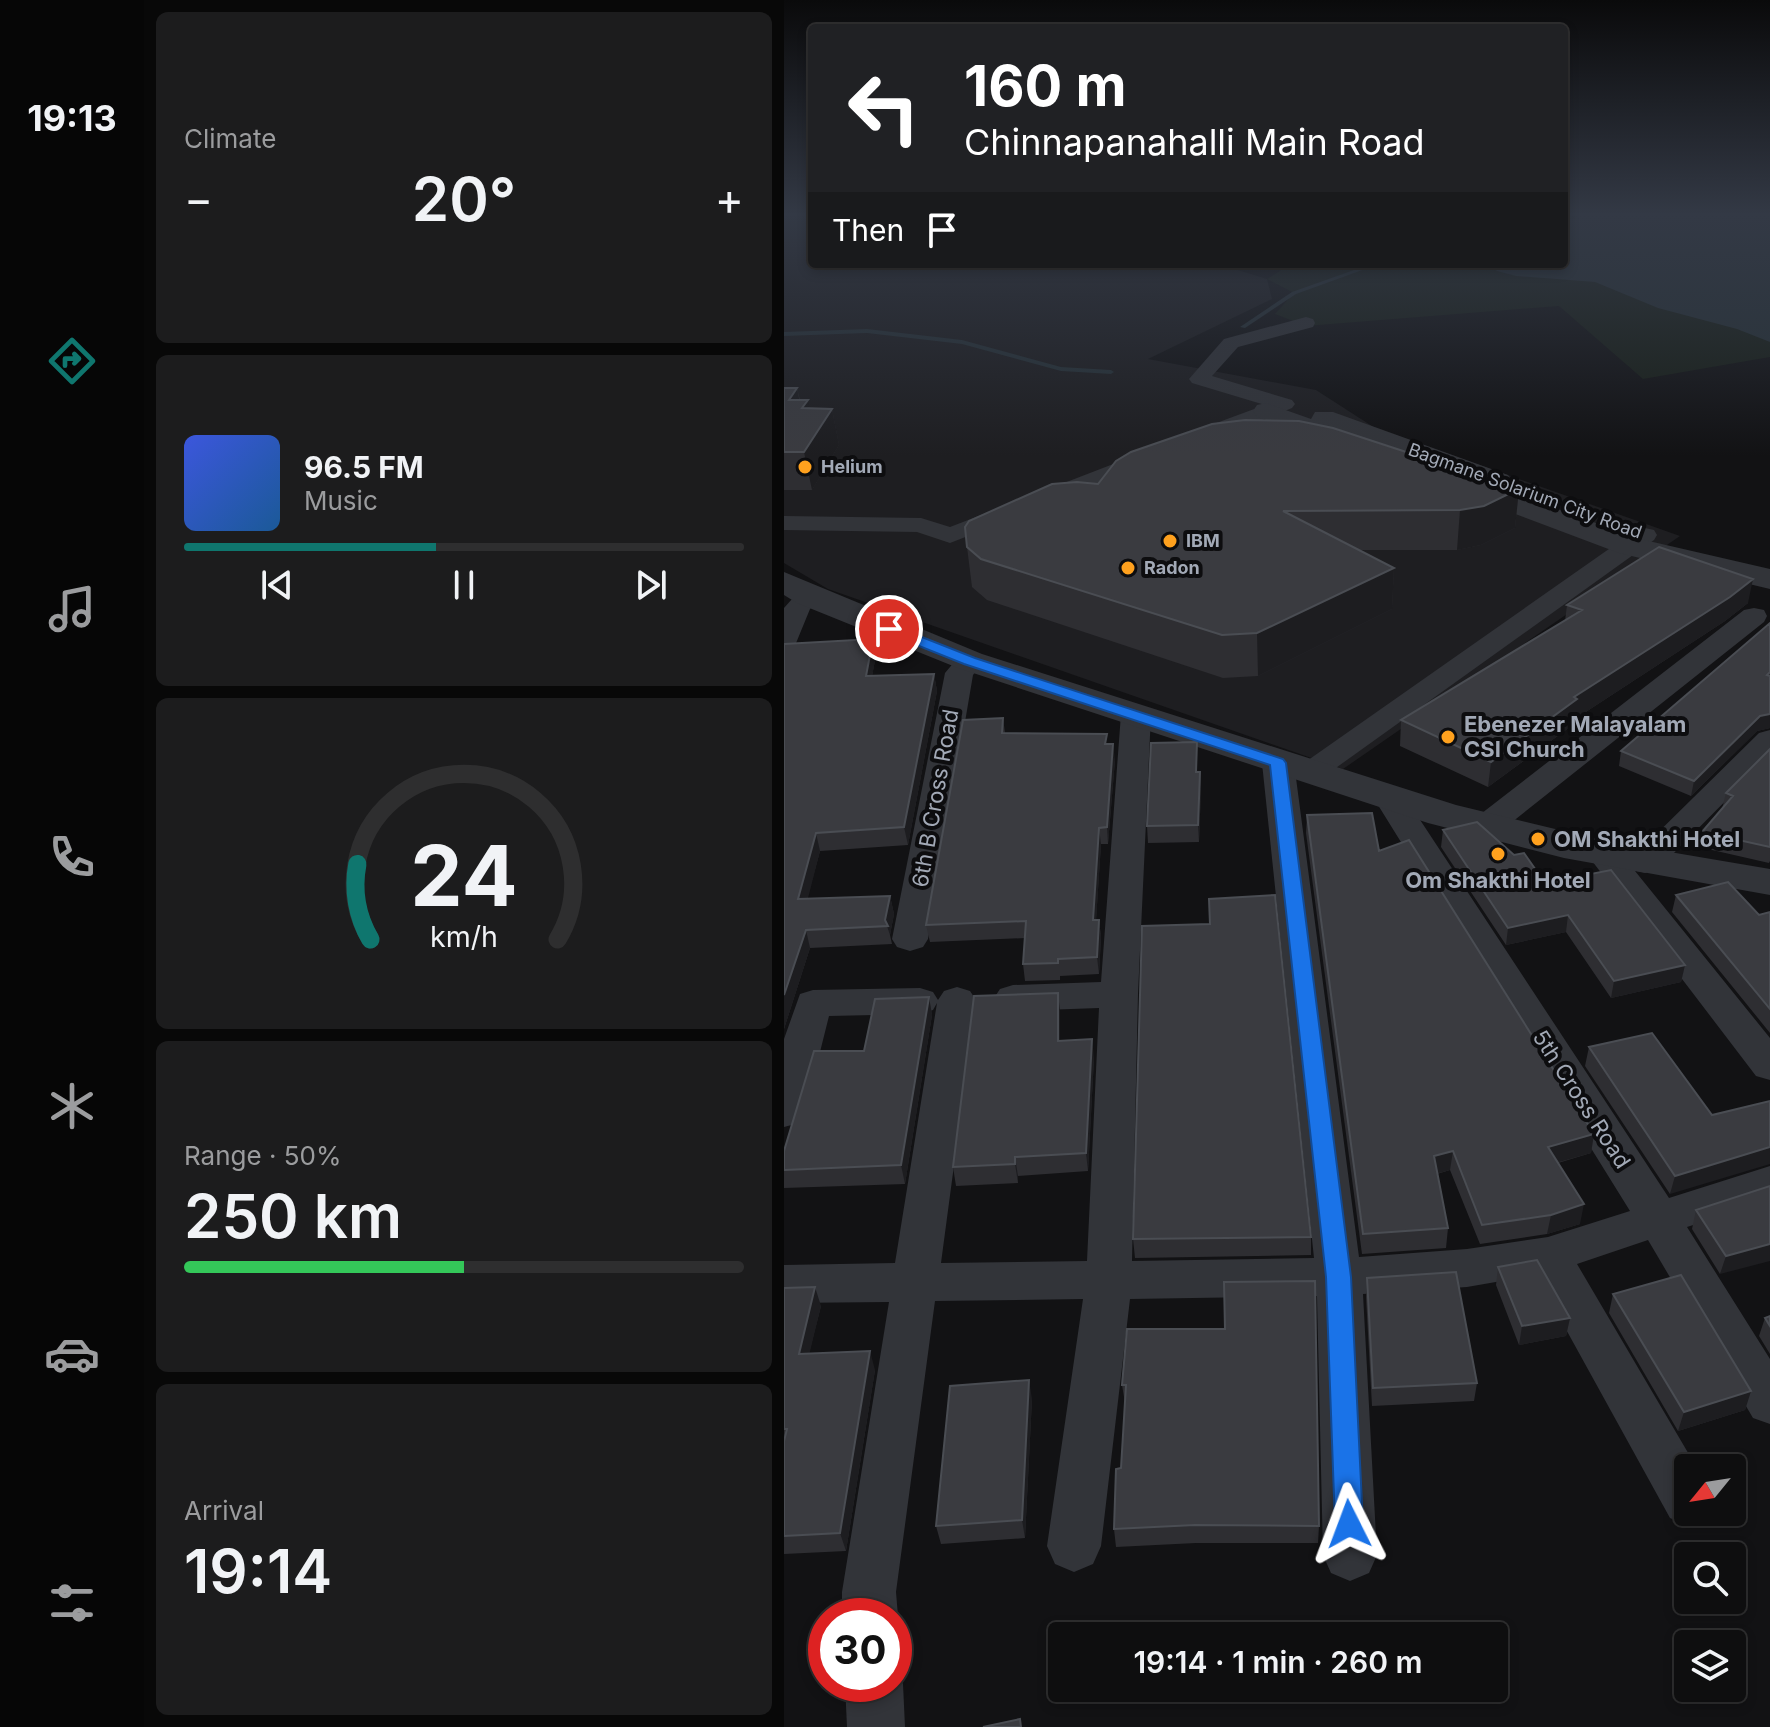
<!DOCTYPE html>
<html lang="en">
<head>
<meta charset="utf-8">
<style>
	:root { --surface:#0e0e0f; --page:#1c1c1d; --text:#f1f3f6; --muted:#9b9c9e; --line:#2e2e2f; --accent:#0f766e }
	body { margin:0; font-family:Inter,sans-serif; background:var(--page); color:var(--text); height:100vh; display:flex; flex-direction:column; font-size:30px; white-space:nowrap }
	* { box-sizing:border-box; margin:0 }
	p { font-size:26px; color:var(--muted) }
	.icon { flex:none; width:44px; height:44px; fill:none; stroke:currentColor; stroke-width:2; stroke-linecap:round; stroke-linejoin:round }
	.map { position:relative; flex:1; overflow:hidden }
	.sheet { display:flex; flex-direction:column; gap:12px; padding:12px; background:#080808; width:640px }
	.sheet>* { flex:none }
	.banner { position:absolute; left:24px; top:24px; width:760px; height:244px; border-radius:8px; box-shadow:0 4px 12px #0003,0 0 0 2px var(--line); background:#202124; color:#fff; overflow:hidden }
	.needle { width:52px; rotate:240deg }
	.controls { position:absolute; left:890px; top:1454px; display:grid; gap:16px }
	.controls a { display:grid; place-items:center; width:72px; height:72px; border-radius:8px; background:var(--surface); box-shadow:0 4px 12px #0003,0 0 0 2px var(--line); font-size:40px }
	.speed { position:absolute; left:24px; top:1598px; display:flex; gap:16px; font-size:40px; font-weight:700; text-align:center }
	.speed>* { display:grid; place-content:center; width:104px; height:104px; border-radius:50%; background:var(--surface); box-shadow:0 4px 12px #0003,0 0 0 2px var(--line); line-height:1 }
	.speed .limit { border:12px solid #d22; background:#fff; color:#111 }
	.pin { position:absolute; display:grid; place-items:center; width:68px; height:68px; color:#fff; margin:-34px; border:4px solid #fff; border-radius:50%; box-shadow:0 2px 8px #0007 }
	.me { position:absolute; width:88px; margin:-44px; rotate:357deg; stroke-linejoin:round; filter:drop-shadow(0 0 6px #0008) }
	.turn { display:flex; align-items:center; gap:28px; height:168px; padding:0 24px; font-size:36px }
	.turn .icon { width:104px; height:104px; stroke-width:2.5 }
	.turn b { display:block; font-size:56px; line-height:68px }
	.then { display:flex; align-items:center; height:76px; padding:0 24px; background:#0003; gap:16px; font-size:30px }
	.big { font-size:60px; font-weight:600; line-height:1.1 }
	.sheet .tile { flex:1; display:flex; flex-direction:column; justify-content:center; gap:12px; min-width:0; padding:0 28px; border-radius:12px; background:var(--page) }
	.sheet .dial { align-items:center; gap:0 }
	.dial svg { height:208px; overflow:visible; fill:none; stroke:var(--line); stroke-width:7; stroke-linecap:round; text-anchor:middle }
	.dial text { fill:var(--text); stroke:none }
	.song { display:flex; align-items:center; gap:24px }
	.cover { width:96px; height:96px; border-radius:12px; background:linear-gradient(135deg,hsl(230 70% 55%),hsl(210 70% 35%)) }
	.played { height:8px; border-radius:4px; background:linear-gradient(90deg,var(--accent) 45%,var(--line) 45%) }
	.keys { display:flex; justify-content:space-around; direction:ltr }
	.heat { display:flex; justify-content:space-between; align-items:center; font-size:44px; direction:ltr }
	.charge { height:12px; border-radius:6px; background:linear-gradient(90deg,#34c759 50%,var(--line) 0) }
	.trip { position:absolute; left:264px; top:1622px; width:460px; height:80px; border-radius:8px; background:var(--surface); box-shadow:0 4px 12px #0003,0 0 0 2px var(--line); font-weight:600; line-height:80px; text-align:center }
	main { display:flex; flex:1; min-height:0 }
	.tab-bar { display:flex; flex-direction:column; width:144px; justify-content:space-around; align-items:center; background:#060606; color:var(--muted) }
	.tab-bar .icon { width:56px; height:56px }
	.tab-bar .on { color:var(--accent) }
	.tab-bar b { font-size:36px; color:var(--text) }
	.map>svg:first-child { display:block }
	.built { fill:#1e1e21 }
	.green { fill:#181f18 }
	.water { fill:#273238 }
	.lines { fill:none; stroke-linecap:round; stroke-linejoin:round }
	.stream { fill:#273238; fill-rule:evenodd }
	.minor { fill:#323439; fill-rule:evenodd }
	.tertiary { fill:#323439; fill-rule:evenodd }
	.wall { fill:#2e2e32 }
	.shaded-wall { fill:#1d1d20 }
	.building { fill:#3a3b40; stroke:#4a4d53; stroke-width:2 }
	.route { fill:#1a73e8; stroke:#114b97; stroke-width:2 }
	.poi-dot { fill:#ffa11e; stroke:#0d0d0f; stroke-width:3 }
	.labels { text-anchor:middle; stroke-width:8; stroke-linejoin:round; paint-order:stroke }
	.far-poi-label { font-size:18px; font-weight:bold; fill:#a2a9b6; stroke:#0d0d0f; text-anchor:start }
	.far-street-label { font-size:18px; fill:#a2a9b6; stroke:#0d0d0f }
	.poi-label { font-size:22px; font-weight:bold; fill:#a2a9b6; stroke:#0d0d0f; text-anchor:start }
	.street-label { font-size:22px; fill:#a2a9b6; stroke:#0d0d0f }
</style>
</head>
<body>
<main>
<nav class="tab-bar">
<b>19:13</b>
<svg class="icon on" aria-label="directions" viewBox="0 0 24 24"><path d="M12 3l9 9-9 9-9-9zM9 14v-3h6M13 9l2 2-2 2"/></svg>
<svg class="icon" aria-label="music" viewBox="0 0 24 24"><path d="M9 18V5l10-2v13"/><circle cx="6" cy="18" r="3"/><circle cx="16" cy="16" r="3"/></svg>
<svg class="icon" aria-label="phone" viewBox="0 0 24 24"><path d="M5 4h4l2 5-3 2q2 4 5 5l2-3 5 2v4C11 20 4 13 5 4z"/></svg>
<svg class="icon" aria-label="climate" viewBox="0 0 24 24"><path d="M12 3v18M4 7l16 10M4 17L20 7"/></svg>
<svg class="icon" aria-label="car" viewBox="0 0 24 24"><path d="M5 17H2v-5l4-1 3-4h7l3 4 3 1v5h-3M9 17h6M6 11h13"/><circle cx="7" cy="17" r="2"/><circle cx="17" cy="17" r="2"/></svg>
<svg class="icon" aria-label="filters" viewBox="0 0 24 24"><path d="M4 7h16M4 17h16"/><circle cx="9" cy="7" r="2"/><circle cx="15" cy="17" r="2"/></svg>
</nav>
<section class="sheet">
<div class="tile"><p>Climate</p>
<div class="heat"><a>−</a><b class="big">20°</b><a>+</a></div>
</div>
<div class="tile">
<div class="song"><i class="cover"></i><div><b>96.5 FM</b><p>Music</p></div></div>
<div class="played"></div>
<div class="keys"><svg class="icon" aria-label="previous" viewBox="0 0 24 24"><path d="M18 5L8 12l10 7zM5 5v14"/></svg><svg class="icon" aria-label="pause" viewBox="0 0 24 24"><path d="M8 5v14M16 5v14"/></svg><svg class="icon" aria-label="next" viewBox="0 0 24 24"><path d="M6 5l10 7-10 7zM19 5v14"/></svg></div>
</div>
<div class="tile dial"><svg viewBox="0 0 100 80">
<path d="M14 69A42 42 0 1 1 86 69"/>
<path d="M14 69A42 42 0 0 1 9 40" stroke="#0f766e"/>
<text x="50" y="56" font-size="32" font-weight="700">24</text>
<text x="50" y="72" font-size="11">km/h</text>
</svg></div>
<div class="tile"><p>Range · 50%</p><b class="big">250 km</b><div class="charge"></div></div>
<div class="tile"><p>Arrival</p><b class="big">19:14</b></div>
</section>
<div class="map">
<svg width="986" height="1727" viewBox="0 0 986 1727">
	<rect width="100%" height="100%" fill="#121214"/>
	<!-- built -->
	<path class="built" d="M 0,214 L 28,214 L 28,264 L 434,264 L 483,279 L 488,299 L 364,359 L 532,390 L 591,428 L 896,536 L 559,769 L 44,589 L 0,563 Z"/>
	<!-- green -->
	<path class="green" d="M 780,214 L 986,214 L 986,357 L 859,379 L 775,306 L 522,326 L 491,314 L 510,293 L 483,279 L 507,264 L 780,264 Z"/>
	<!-- water -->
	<path class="water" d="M 798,214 L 986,214 L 986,342 L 953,329 L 874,308 L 811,282 L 732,276 L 713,271 L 704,264 L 780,264 L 780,222 Z"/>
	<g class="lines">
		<!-- stream -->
		<path class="stream" d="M 587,264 L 595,264 L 512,294 L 461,328 L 456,327 L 508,292 Z
			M 83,329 L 178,340 L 277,367 L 327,370 L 330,372 L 327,374 L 277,371 L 178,344 L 83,333 L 0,336 L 0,332 Z"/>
		<!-- minor -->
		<path class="minor" d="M 522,317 L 529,319 L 531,323 L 529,327 L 454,347 L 428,376 L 508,400 L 511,404 L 508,408 L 424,442 L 408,442 L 405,437 L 408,432 L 481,405 L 408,383 L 405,379 L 440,339 Z
			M 363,451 L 371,453 L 374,458 L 371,463 L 166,543 L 133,532 L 0,530 L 0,516 L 137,518 L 166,527 Z
			M 861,528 L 870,530 L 873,535 L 870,540 L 535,780 L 524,782 L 512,778 L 575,1257 L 683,1249 L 764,1237 L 846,1211 L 589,797 L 594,790 L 605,787 L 616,790 L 621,797 L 885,1198 L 986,1166 L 986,1200 L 903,1227 L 986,1359 L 986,1424 L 969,1418 L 864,1240 L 793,1264 L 913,1468 L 904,1468 L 904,1512 L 925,1512 L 922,1518 L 904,1526 L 886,1518 L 752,1275 L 683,1287 L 579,1294 L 593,1555 L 585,1573 L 566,1581 L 547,1573 L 539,1555 L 533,1296 L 346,1299 L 317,1546 L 309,1564 L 290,1572 L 271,1564 L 263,1546 L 299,1299 L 151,1301 L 112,1592 L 114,1616 L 110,1625 L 110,1616 L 58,1616 L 58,1592 L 105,1302 L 0,1303 L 0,1265 L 111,1263 L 153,1003 L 149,1010 L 136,1014 L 45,1016 L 21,1112 L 15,1123 L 0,1127 L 0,1039 L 16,994 L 29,990 L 136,988 L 149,992 L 154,1000 L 160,991 L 173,987 L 186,991 L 192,1000 L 157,1263 L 303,1261 L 315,1008 L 229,1011 L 216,1007 L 210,998 L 216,989 L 229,985 L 317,982 L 337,714 L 341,708 L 352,705 L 363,708 L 367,714 L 354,994 L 348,1261 L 530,1258 L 478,763 L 483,756 L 494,754 L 505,756 L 510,770 L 852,530 Z
			M 25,588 L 34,590 L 38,596 L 26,609 L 10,648 L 0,650 L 0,608 L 16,590 Z
			M 970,608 L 980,610 L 983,616 L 980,622 L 713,834 L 701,837 L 689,834 L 685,827 L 689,820 L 960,610 Z
			M 186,653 L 196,655 L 200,661 L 189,675 L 144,939 L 139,947 L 126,951 L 113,947 L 108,939 L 161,673 L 176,655 Z
			M 986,730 L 986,756 L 873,870 L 861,873 L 851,871 L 986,1038 L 986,1080 L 972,1076 L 802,853 L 807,846 C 827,841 833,848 844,862 L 975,733 Z
			M 110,1664 L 119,1684 L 121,1727 L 63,1727 L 61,1684 L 110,1684 Z"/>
		<!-- tertiary -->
		<path class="tertiary" d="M 482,403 L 527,419 L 531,412 L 549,412 L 724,475 L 728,481 L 724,487 L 718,489 L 856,539 L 986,569 L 986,589 L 835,553 L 668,490 L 664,484 L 668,478 L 675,476 L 576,440 L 573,447 L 563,449 L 473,417 L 469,411 L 473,405 Z
			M 0,572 L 198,654 L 672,805 L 821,841 L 986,869 L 986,895 L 780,858 L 644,823 L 174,668 L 13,603 L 0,595 Z"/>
	</g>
	<!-- wall -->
	<path class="wall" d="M 0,388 L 13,388 L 16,400 L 25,409 L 48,409 L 55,445 L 28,490 L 0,490 Z
		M 314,484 L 735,489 L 731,528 L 697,545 L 673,550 L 576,550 L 610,568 L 608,609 L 474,676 L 439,678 L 203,600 L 188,587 L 183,547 Z
		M 964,603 L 941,621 L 791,719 L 790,724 L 704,787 L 616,746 L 617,720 L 781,621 L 783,605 Z
		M 986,623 L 986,728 L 973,731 L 907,796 L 835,766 L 837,751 Z
		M 0,644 L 92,655 L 88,676 L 150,674 L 153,691 L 124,845 L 36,851 L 23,899 L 106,896 L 110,914 L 106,935 L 108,944 L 26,948 L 0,1029 Z
		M 219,718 L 221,733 L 324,744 L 331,760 L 324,844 L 317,844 L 312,920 L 315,920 L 317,937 L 315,974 L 276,976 L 276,980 L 241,981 L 239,964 L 241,938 L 146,942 L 142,925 Z
		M 413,742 L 413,772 L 416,772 L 417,788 L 415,842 L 364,843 L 363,826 Z
		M 986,749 L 986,861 L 985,863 L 915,847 L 918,832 L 938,809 L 942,793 Z
		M 523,815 L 595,851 L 810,1134 L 807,1153 L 774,1163 L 796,1224 L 763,1234 L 696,1244 L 666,1170 L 653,1174 L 664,1228 L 662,1248 L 578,1254 L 522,833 Z
		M 659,830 L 761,883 L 901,965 L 897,982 L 827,998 L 782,932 L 722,945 L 657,847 Z
		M 892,895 L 975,915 L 986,912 L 986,1033 L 888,912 Z
		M 425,899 L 527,1237 L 527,1255 L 351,1258 L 349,1239 L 426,924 Z
		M 145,997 L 148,1015 L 121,1184 L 0,1188 L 0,1151 Z
		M 276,1011 L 276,1041 L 310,1058 L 304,1171 L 234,1176 L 234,1183 L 172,1186 L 169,1167 Z
		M 805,1047 L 928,1115 L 886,1194 L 801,1066 Z
		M 986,1186 L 936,1274 L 908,1229 L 912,1210 Z
		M 714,1267 L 786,1318 L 782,1336 L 735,1345 L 712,1285 Z
		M 583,1278 L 693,1383 L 690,1401 L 588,1406 L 582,1297 Z
		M 0,1288 L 37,1306 L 25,1353 L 91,1370 L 62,1551 L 0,1554 Z
		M 829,1294 L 967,1391 L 961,1410 L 894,1431 L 825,1313 Z
		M 986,1316 L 986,1354 L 975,1336 L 981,1318 Z
		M 343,1329 L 535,1526 L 534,1543 L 412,1543 L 332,1547 L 330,1529 L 337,1468 L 341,1403 L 338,1385 Z
		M 248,1399 L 241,1538 L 157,1544 L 152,1526 Z"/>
	<!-- shaded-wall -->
	<path class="shaded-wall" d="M 13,388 L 20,424 L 5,400 Z
		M 24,400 L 31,436 L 48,409 L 55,445 L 28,490 L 20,452 L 18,408 Z
		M 735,489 L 731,528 L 697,545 L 673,550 L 676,510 Z
		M 610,568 L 608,609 L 474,676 L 473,633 Z
		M 969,579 L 964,603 L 941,621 L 791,719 L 790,724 L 704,787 L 707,762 L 790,697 Z
		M 89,639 L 92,655 L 85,693 L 82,676 Z
		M 150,674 L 153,691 L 124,845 L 120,827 Z
		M 986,714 L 986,728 L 973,731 L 907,796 L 910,781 L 976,716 Z
		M 329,744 L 331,760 L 324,844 L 323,827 Z
		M 416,772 L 417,788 L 415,842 L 414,825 Z
		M 315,828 L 317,844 L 311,937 L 309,920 Z
		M 32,833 L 36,851 L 19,918 L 14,899 Z
		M 106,896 L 110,914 L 106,935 L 101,920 Z
		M 784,915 L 782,932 L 722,945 L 724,928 Z
		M 315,920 L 317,937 L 315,974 L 313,957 Z
		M 22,930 L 26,948 L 0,1029 L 0,995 Z
		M 901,965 L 897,982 L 827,998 L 830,981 Z
		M 274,993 L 276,1011 L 276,1059 L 274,1041 Z
		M 145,997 L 148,1015 L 121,1184 L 117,1165 Z
		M 308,1039 L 310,1058 L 304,1171 L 302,1153 Z
		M 810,1134 L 807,1153 L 761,1166 L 764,1147 Z
		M 986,1147 L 986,1164 L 886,1194 L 891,1176 Z
		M 669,1151 L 666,1170 L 648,1175 L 650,1156 Z
		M 231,1157 L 234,1176 L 234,1183 L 231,1164 Z
		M 800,1204 L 796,1224 L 763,1234 L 767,1215 Z
		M 986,1244 L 986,1261 L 936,1274 L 942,1256 Z
		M 31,1287 L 37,1306 L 21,1372 L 15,1354 Z
		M 786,1318 L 782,1336 L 735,1345 L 738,1326 Z
		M 86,1351 L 91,1370 L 62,1551 L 56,1533 Z
		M 245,1380 L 248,1399 L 241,1538 L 238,1520 Z
		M 967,1391 L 961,1410 L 894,1431 L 900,1412 Z"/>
	<!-- building -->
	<path class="building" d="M 0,388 L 13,388 L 5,400 L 24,400 L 18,408 L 48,409 L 20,452 L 0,452 Z
		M 461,420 L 515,421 L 549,428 L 735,489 L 700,506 L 676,510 L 499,511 L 610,568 L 473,633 L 438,635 L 197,559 L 183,547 L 181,527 L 185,521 L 268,484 L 293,482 L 314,484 L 332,461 L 347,452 L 428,424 Z
		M 875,547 L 969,579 L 946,597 L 790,697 L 793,699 L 707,762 L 617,720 L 798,610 L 783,605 Z
		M 986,623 L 986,672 L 983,675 L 986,676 L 986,714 L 976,716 L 910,781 L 837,751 Z
		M 89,639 L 82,676 L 150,674 L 120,827 L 32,833 L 14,899 L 106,896 L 101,920 L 104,926 L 22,930 L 0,995 L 0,644 Z
		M 219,718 L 218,733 L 323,734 L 321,744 L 329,744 L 323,827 L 315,828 L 309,920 L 315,920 L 313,957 L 274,959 L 274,963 L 239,964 L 242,921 L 142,925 L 179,720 Z
		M 413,742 L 412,772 L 416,772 L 414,825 L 363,826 L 367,743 Z
		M 986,749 L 986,847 L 918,832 L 949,796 L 942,793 Z
		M 588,813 L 595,851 L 625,840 L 810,1134 L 764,1147 L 800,1204 L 767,1215 L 698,1225 L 669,1151 L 650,1156 L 664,1228 L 579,1234 L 523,815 Z
		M 693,822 L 730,855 L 740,853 L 761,883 L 827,870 L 901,965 L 830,981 L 784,915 L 724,928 L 659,830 Z
		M 944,882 L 975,915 L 986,912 L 986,1009 L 892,895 Z
		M 491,895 L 527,1237 L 349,1239 L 358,926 L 426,924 L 425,899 Z
		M 274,993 L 274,1041 L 308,1039 L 302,1153 L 231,1157 L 231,1164 L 169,1167 L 190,996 Z
		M 145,997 L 117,1165 L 0,1170 L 0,1151 L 30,1051 L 80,1051 L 91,999 Z
		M 868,1033 L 928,1115 L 986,1101 L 986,1147 L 891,1176 L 805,1047 Z
		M 986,1186 L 986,1244 L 942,1256 L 912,1210 Z
		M 753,1260 L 786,1318 L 738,1326 L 714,1267 Z
		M 672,1272 L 693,1383 L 589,1388 L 583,1278 Z
		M 897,1275 L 967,1391 L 900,1412 L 829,1294 Z
		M 531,1281 L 535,1526 L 411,1525 L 330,1529 L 332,1469 L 337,1468 L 342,1385 L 338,1385 L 343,1329 L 441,1329 L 440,1282 Z
		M 31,1287 L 15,1354 L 86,1351 L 56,1533 L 0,1536 L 0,1441 L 3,1429 L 0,1429 L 0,1288 Z
		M 986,1316 L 986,1326 L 981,1318 Z
		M 245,1380 L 238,1520 L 152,1526 L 166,1386 Z
		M 236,1719 L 237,1727 L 199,1727 Z"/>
	<!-- sky -->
	<linearGradient id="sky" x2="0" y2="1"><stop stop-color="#0a0a0b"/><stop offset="0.47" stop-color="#333945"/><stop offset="1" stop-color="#333945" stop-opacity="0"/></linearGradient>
	<rect width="986" height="456" fill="url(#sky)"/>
	<!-- route -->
	<path class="route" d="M 105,624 L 191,658 L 499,759 L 502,763 L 567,1277 L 579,1524 L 575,1533 L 565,1537 L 555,1533 L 551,1524 L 542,1277 L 486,765 L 180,664 L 100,632 L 98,629 Z"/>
	<!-- markers -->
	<g class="poi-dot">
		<circle cx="21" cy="467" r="8"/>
		<circle cx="386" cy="541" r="8"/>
		<circle cx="344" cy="568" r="8"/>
		<circle cx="664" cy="737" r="8"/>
		<circle cx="754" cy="839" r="8"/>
		<circle cx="714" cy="854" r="8"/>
	</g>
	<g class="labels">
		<!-- far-poi labels -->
		<g class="far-poi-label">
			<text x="37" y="473">Helium</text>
			<text x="402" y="547">IBM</text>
			<text x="360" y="574">Radon</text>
		</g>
		<!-- far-street labels -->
		<g class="far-street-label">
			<text transform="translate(741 491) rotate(20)" y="6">Bagmane Solarium City Road</text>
		</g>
		<!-- poi labels -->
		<g class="poi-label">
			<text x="680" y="732">Ebenezer Malayalam<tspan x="680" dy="25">CSI Church</tspan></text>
			<text x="770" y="847">OM Shakthi Hotel</text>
			<text x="714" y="888" text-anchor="middle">Om Shakthi Hotel</text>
		</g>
		<!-- street labels -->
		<g class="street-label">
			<text transform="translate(151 798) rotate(-80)" y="8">6th B Cross Road</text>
			<text transform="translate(798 1099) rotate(57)" y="8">5th Cross Road</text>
		</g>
	</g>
</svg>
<div class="controls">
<a><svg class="needle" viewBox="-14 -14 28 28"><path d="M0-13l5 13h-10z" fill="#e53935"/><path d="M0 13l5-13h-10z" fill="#9b9c9e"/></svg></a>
<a><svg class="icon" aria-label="search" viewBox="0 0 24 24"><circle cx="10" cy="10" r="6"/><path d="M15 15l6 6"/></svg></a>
<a><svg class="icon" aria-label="layers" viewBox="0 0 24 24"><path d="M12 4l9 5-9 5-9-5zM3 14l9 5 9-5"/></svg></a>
</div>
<div class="speed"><div class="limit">30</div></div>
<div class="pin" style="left:105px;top:629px;background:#d93025"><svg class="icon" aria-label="arrive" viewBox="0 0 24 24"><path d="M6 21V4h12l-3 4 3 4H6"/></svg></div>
<svg class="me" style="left:565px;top:1524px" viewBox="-20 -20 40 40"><path d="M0-17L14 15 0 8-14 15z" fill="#1a73e8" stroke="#fff" stroke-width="4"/></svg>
<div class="trip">19:14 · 1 min · 260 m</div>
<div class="banner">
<div class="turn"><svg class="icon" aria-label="left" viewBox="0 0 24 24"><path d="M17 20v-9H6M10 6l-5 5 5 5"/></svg><div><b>160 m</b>Chinnapanahalli Main Road</div></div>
<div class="then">Then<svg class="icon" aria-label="arrive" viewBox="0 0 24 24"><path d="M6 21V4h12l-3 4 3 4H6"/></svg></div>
</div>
</div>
</main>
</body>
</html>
